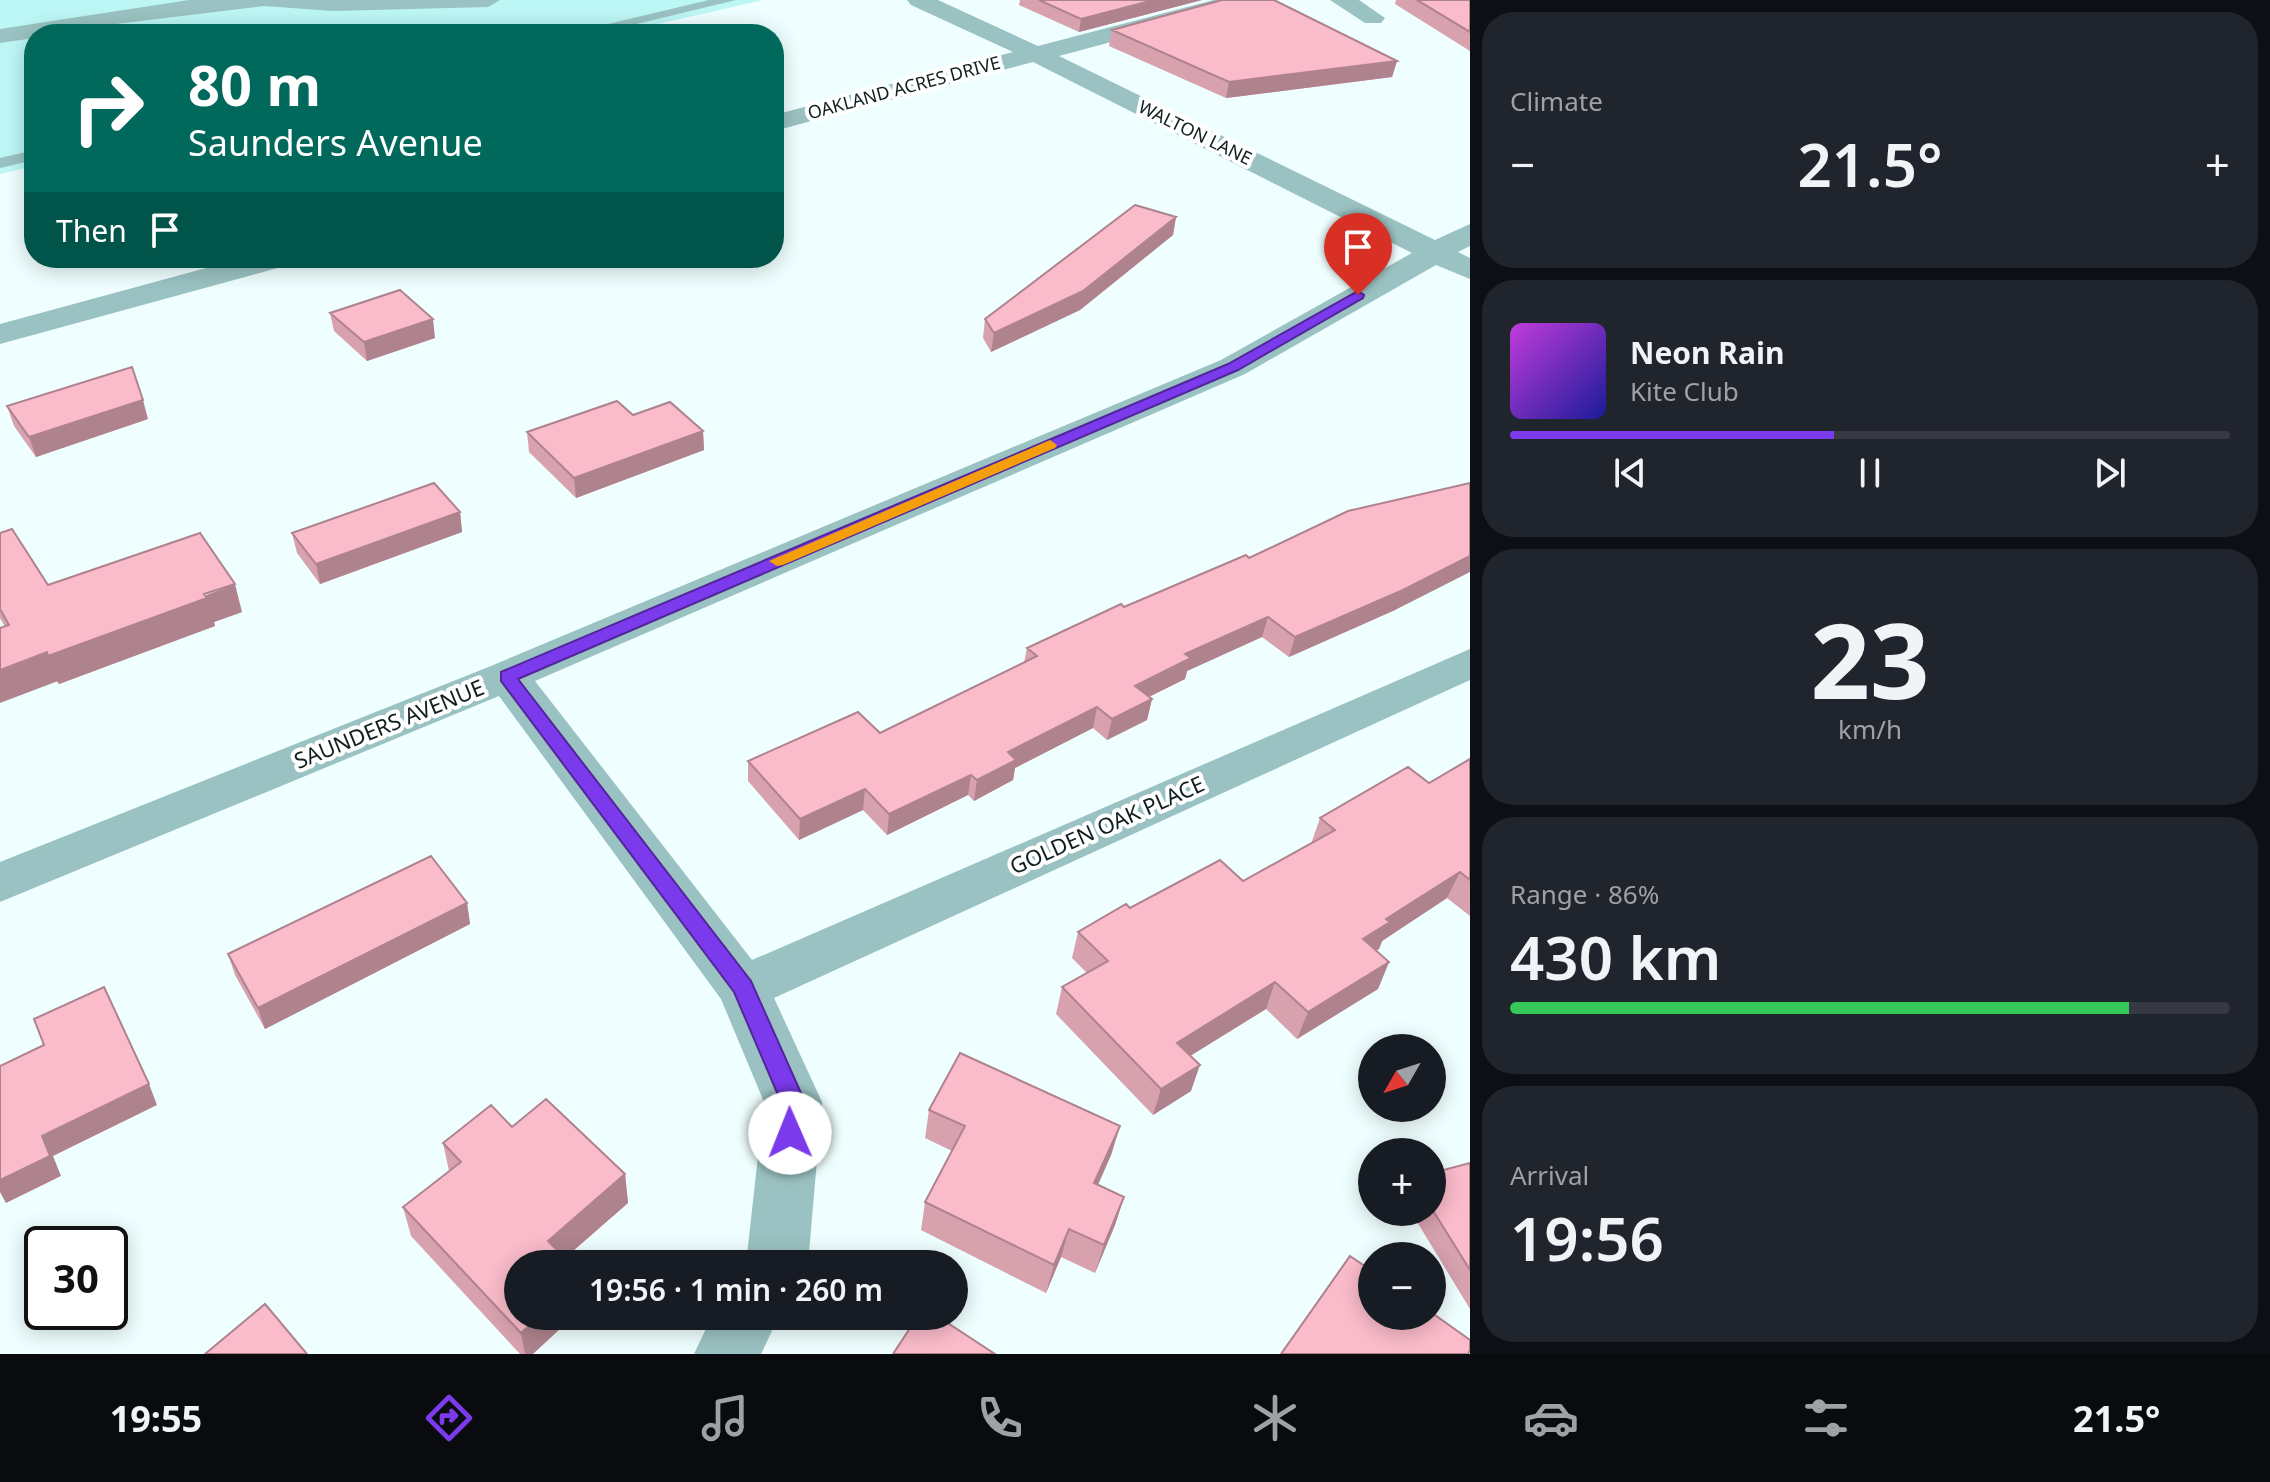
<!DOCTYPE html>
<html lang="en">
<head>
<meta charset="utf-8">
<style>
	:root { --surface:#171b24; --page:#20242c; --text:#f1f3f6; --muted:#9ea1a6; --line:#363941; --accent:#7c3aed }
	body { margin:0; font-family:"Noto Sans",sans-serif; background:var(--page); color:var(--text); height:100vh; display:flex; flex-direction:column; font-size:30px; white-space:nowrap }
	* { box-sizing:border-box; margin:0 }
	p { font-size:26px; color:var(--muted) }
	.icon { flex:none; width:44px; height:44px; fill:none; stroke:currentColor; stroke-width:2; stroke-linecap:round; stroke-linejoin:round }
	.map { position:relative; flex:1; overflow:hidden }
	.sheet { display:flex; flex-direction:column; gap:12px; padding:12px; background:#0d0f14; width:800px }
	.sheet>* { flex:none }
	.top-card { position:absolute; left:24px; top:24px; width:760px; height:244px; border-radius:32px; box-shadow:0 4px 20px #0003; background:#00695c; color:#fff; overflow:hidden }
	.needle { width:52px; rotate:231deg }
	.controls { position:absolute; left:1358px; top:1034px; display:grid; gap:16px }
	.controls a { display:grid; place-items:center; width:88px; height:88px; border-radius:50%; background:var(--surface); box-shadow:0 4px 20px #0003; font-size:40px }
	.speed { position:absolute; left:24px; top:1226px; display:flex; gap:16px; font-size:40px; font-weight:700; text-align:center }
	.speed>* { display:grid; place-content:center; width:104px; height:104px; border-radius:50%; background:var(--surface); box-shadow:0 4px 20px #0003; line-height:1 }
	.speed .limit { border:4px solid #111; border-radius:12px; background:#fff; color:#111 }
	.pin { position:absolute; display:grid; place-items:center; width:68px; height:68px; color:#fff; margin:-82px -34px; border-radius:50% 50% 50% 0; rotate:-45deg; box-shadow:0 0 8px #0007 }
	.pin .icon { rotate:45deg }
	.me { position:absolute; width:88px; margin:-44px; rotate:359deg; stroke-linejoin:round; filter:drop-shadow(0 0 6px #0008) }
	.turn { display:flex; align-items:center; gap:28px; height:168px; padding:0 32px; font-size:36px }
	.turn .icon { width:104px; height:104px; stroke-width:2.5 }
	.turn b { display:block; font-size:56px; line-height:68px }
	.then { display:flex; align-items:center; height:76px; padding:0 32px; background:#0003; gap:16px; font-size:30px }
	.big { font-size:60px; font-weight:600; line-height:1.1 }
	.sheet .card { flex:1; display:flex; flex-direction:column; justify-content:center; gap:12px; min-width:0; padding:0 28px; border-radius:32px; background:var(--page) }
	.sheet .dial { align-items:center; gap:0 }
	.dial b { font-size:104px; line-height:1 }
	.song { display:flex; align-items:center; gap:24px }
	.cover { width:96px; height:96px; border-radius:12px; background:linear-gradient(135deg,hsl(290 70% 55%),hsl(240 70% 35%)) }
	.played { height:8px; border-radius:4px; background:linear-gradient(90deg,var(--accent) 45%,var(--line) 45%) }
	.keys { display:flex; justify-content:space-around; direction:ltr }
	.heat { display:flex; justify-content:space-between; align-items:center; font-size:44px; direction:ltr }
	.charge { height:12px; border-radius:6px; background:linear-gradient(90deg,#34c759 86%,var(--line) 0) }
	.trip { position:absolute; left:504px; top:1250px; width:464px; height:80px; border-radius:40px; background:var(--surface); box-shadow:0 4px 20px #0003; font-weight:600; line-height:80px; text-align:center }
	.dock { display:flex; height:128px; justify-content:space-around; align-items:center; background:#090b0e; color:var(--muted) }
	.dock .icon { width:56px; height:56px }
	.dock .on { color:var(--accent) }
	.dock b { font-size:36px; color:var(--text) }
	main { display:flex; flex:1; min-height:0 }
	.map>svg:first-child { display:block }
	.green { fill:#bcf6f5 }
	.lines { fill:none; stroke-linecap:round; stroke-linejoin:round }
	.lane { fill:#9bc2c2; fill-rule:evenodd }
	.street { fill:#9bc2c2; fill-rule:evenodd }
	.wall { fill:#d7a1ae }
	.shaded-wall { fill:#af838d }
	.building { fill:#fabbca; stroke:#af838d; stroke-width:2 }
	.route { fill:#7c3aed; stroke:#51269a; stroke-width:2 }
	.slow { fill:#f59e0b }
	.labels { text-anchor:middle; stroke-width:8; stroke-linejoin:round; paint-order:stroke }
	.far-street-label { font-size:18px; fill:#101f1f; stroke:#fff }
	.street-label { font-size:22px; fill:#101f1f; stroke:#fff }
</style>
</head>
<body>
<main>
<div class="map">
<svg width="1470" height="1354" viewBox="0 0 1470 1354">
	<rect width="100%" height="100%" fill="#effefe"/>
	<!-- green -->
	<path class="green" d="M 0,0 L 763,0 L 614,34 L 34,34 L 34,166 L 0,174 Z"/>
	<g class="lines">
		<!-- lane -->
		<path class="lane" d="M 709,0 L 736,0 L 595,34 L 566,34 Z
			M 34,150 L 34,160 L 0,168 L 0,158 Z"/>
		<!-- street -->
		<path class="street" d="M 189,0 L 500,0 L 488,7 L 333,11 L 264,6 L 34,34 L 34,38 L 0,43 L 0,29 Z
			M 907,0 L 938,0 L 1038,46 L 1214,0 L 1253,0 L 1249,5 L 1059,56 L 1435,240 L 1470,224 L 1470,246 L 1458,252 L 1470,258 L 1470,279 L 1436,265 L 1245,374 L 535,681 L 752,960 L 1470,649 L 1470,680 L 774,998 L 822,1102 L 808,1264 L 746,1264 L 764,1102 L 721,999 L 499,696 L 0,902 L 0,862 L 491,666 L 1221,360 L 1412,253 L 1033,62 L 774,131 L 774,115 L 1013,52 L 911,5 Z
			M 1330,0 L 1359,0 L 1385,18 L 1381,23 L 1365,23 Z
			M 243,258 L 294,258 L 289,265 L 0,344 L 0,324 Z
			M 712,1316 L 779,1316 L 761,1354 L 694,1354 Z"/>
	</g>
	<!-- wall -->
	<path class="wall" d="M 1020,0 L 1202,0 L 1079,32 L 1019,5 Z
		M 1396,0 L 1470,0 L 1470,51 L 1395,4 Z
		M 1112,30 L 1397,61 L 1392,77 L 1226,98 L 1109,46 Z
		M 1176,217 L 1173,235 L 1080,310 L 991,352 L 983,338 L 985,319 Z
		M 330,313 L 435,338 L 367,361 L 334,331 Z
		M 7,406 L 148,419 L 36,457 L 14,426 Z
		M 633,415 L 703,431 L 704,450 L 576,498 L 529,452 L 527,432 Z
		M 460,512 L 462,532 L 320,584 L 297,553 L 292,533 Z
		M 0,533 L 48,585 L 242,612 L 214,622 L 215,626 L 59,684 L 5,627 L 0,618 Z
		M 1249,558 L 1395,610 L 1289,657 L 1262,637 L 1187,671 L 1185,679 L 1149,697 L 1152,699 L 1147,720 L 1107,740 L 1093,728 L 1015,768 L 1013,780 L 974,801 L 968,795 L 887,835 L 863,810 L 799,840 L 748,781 L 748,761 L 880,733 L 1024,663 L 1027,648 L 1124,607 Z
		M 1470,759 L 1470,916 L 1447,898 L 1382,941 L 1379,949 L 1376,951 L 1389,962 L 1378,989 L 1297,1039 L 1266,1009 L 1190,1056 L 1191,1091 L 1153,1115 L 1056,1014 L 1062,987 L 1087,973 L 1072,958 L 1078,932 L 1130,908 L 1243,881 L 1311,844 L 1320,818 L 1429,783 Z
		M 467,903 L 470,924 L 265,1029 L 235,975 L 228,954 Z
		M 929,1110 L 1120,1126 L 1111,1155 L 1098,1185 L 1124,1197 L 1115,1225 L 1095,1273 L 1061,1257 L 1046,1293 L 921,1230 L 925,1202 L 952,1151 L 925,1138 Z
		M 512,1127 L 625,1174 L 628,1203 L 565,1258 L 533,1354 L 520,1354 L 411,1236 L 403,1207 L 449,1171 L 443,1143 Z
		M 1470,1163 L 1470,1309 L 1411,1212 L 1432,1212 L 1432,1173 Z"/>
	<!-- shaded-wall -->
	<path class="shaded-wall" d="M 1154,0 L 1202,0 L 1079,32 L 1081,19 Z
		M 1397,61 L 1392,77 L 1226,98 L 1229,82 Z
		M 1176,217 L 1173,235 L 1080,310 L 991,352 L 994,333 Z
		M 433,319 L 435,338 L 367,361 L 364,342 Z
		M 143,400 L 148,419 L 36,457 L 29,437 Z
		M 703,431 L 704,450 L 576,498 L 574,478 Z
		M 460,512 L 462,532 L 320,584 L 316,564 Z
		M 1470,556 L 1470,572 L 1395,610 L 1289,657 L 1295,637 Z
		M 235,584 L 242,612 L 214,622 L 215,626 L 59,684 L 48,656 Z
		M 1268,617 L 1262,637 L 1187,671 L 1185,679 L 1130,706 L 1135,686 L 1185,654 Z
		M 47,652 L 58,681 L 0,703 L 0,670 Z
		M 1152,699 L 1147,720 L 1107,740 L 1112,719 Z
		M 1097,707 L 1093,728 L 1015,768 L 1013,780 L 974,801 L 977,780 L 1008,752 Z
		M 971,775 L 968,795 L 887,835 L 889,814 Z
		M 865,789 L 863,810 L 799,840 L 800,819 Z
		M 1460,872 L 1447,898 L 1382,941 L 1379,949 L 1352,965 L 1363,939 L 1386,919 Z
		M 467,903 L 470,924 L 265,1029 L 258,1008 Z
		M 1389,962 L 1378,989 L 1297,1039 L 1308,1012 Z
		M 1275,982 L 1266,1009 L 1169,1069 L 1177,1043 Z
		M 1200,1065 L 1191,1091 L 1153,1115 L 1161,1089 Z
		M 149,1084 L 157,1105 L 53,1156 L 61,1176 L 6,1203 L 0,1192 L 0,1180 L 42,1136 Z
		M 1120,1126 L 1111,1155 L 1086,1212 L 1094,1183 Z
		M 625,1174 L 628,1203 L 558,1264 L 548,1241 Z
		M 1124,1197 L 1115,1225 L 1095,1273 L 1104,1245 Z
		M 1069,1229 L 1061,1257 L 1046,1293 L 1054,1265 Z
		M 540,1316 L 574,1316 L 533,1354 L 525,1354 L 521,1333 Z"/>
	<!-- building -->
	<path class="building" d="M 1039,0 L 1154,0 L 1081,19 Z
		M 1222,0 L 1274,0 L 1397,61 L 1229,82 L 1112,30 Z
		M 1417,0 L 1470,0 L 1470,32 Z
		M 1135,205 L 1176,217 L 1083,291 L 994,333 L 985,319 Z
		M 400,290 L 433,319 L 364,342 L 330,313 Z
		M 132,367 L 143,400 L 29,437 L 7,406 Z
		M 617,401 L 633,415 L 670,402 L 703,431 L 574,478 L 527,432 Z
		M 434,483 L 460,512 L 316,564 L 292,533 Z
		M 1470,483 L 1470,556 L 1403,590 L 1295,637 L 1268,617 L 1185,654 L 1191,658 L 1135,686 L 1152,699 L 1112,719 L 1097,707 L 1008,752 L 1016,760 L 977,780 L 971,775 L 889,814 L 865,789 L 800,819 L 748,761 L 858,712 L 880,733 L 1037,656 L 1027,648 L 1121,604 L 1124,607 L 1246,555 L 1249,558 L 1348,511 Z
		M 12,529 L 48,585 L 200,533 L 235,584 L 204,594 L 207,598 L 48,656 L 47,652 L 0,670 L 0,628 L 9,625 L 0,609 L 0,533 Z
		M 1470,759 L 1470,880 L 1460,872 L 1386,919 L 1390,922 L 1363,939 L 1389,962 L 1308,1012 L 1275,982 L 1177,1043 L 1200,1065 L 1161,1089 L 1062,987 L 1108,961 L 1078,932 L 1126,904 L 1130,908 L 1220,860 L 1243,881 L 1335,830 L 1320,818 L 1408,767 L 1429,783 Z
		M 431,856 L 467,903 L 258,1008 L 228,954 Z
		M 104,987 L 149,1084 L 42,1136 L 50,1156 L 0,1180 L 0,1066 L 44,1045 L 34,1019 Z
		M 960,1053 L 1120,1126 L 1094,1183 L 1124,1197 L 1104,1245 L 1069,1229 L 1054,1265 L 925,1202 L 965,1126 L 929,1110 Z
		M 546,1099 L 625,1174 L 548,1241 L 571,1264 L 518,1264 L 518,1316 L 540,1316 L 521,1333 L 403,1207 L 461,1162 L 443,1143 L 491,1105 L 512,1127 Z
		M 1470,1163 L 1470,1270 L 1432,1209 L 1432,1173 Z
		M 1350,1256 L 1372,1271 L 1372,1316 L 1432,1316 L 1432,1313 L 1470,1340 L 1470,1350 L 1468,1354 L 1281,1354 Z
		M 265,1304 L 307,1354 L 205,1354 Z
		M 918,1316 L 937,1316 L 995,1354 L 893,1354 Z"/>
	<!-- route -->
	<path class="route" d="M 1358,291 L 1364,295 L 1363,298 L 1238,370 L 518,679 L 751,981 L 805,1102 L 799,1141 L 790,1144 L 782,1141 L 778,1133 L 781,1102 L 734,992 L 501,681 L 501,672 L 1228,364 Z"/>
	<!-- slow -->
	<path class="slow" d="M 1050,440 L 1057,445 L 1055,448 L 783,565 L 777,566 L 769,561 Z"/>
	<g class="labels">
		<!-- far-street labels -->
		<g class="far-street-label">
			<text transform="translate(904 88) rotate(-15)" y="6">OAKLAND ACRES DRIVE</text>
			<text transform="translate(1195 133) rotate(26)" y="6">WALTON LANE</text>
		</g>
		<!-- street labels -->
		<g class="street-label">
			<text transform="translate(389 724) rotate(-22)" y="8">SAUNDERS AVENUE</text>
			<text transform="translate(1107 825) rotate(-24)" y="8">GOLDEN OAK PLACE</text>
		</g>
	</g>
</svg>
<div class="controls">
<a><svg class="needle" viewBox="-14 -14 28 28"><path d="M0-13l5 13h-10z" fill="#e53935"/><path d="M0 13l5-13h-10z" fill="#9ea1a6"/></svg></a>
<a>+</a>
<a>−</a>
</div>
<div class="speed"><div class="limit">30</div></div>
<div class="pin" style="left:1358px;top:295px;background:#d93025"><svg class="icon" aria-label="arrive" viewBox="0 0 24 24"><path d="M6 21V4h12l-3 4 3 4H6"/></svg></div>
<svg class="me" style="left:790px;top:1133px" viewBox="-20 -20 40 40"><circle r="19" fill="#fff"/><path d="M0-13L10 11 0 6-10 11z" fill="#7c3aed"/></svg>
<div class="trip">19:56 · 1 min · 260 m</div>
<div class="top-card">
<div class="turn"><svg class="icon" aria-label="right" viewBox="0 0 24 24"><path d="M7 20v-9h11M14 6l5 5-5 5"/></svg><div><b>80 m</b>Saunders Avenue</div></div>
<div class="then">Then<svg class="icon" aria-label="arrive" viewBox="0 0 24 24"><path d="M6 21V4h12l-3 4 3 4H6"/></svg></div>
</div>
</div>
<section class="sheet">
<div class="card"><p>Climate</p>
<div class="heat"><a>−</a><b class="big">21.5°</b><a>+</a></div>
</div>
<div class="card">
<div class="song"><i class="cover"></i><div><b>Neon Rain</b><p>Kite Club</p></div></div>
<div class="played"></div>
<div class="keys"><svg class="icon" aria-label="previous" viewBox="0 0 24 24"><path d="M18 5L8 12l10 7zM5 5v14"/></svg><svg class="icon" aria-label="pause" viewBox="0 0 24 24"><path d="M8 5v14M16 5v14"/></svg><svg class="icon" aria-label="next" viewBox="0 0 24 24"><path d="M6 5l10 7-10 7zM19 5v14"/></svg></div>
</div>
<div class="card dial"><b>23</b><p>km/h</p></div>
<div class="card"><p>Range · 86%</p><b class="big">430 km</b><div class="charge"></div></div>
<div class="card"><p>Arrival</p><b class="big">19:56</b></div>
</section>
</main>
<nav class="dock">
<b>19:55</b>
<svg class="icon on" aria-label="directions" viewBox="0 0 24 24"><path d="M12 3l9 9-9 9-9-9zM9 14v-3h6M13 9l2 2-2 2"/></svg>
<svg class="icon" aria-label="music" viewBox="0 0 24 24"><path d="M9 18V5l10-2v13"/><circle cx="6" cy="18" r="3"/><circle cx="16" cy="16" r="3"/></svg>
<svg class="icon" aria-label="phone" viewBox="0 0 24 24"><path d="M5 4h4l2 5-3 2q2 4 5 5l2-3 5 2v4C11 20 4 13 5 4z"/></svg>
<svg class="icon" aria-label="climate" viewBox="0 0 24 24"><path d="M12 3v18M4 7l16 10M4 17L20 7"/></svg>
<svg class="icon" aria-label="car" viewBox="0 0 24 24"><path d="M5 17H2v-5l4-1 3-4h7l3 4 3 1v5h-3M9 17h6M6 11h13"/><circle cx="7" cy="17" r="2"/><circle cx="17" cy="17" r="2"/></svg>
<svg class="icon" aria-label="filters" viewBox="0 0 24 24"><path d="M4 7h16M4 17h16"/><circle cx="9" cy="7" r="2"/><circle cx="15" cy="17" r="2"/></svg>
<b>21.5°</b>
</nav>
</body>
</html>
